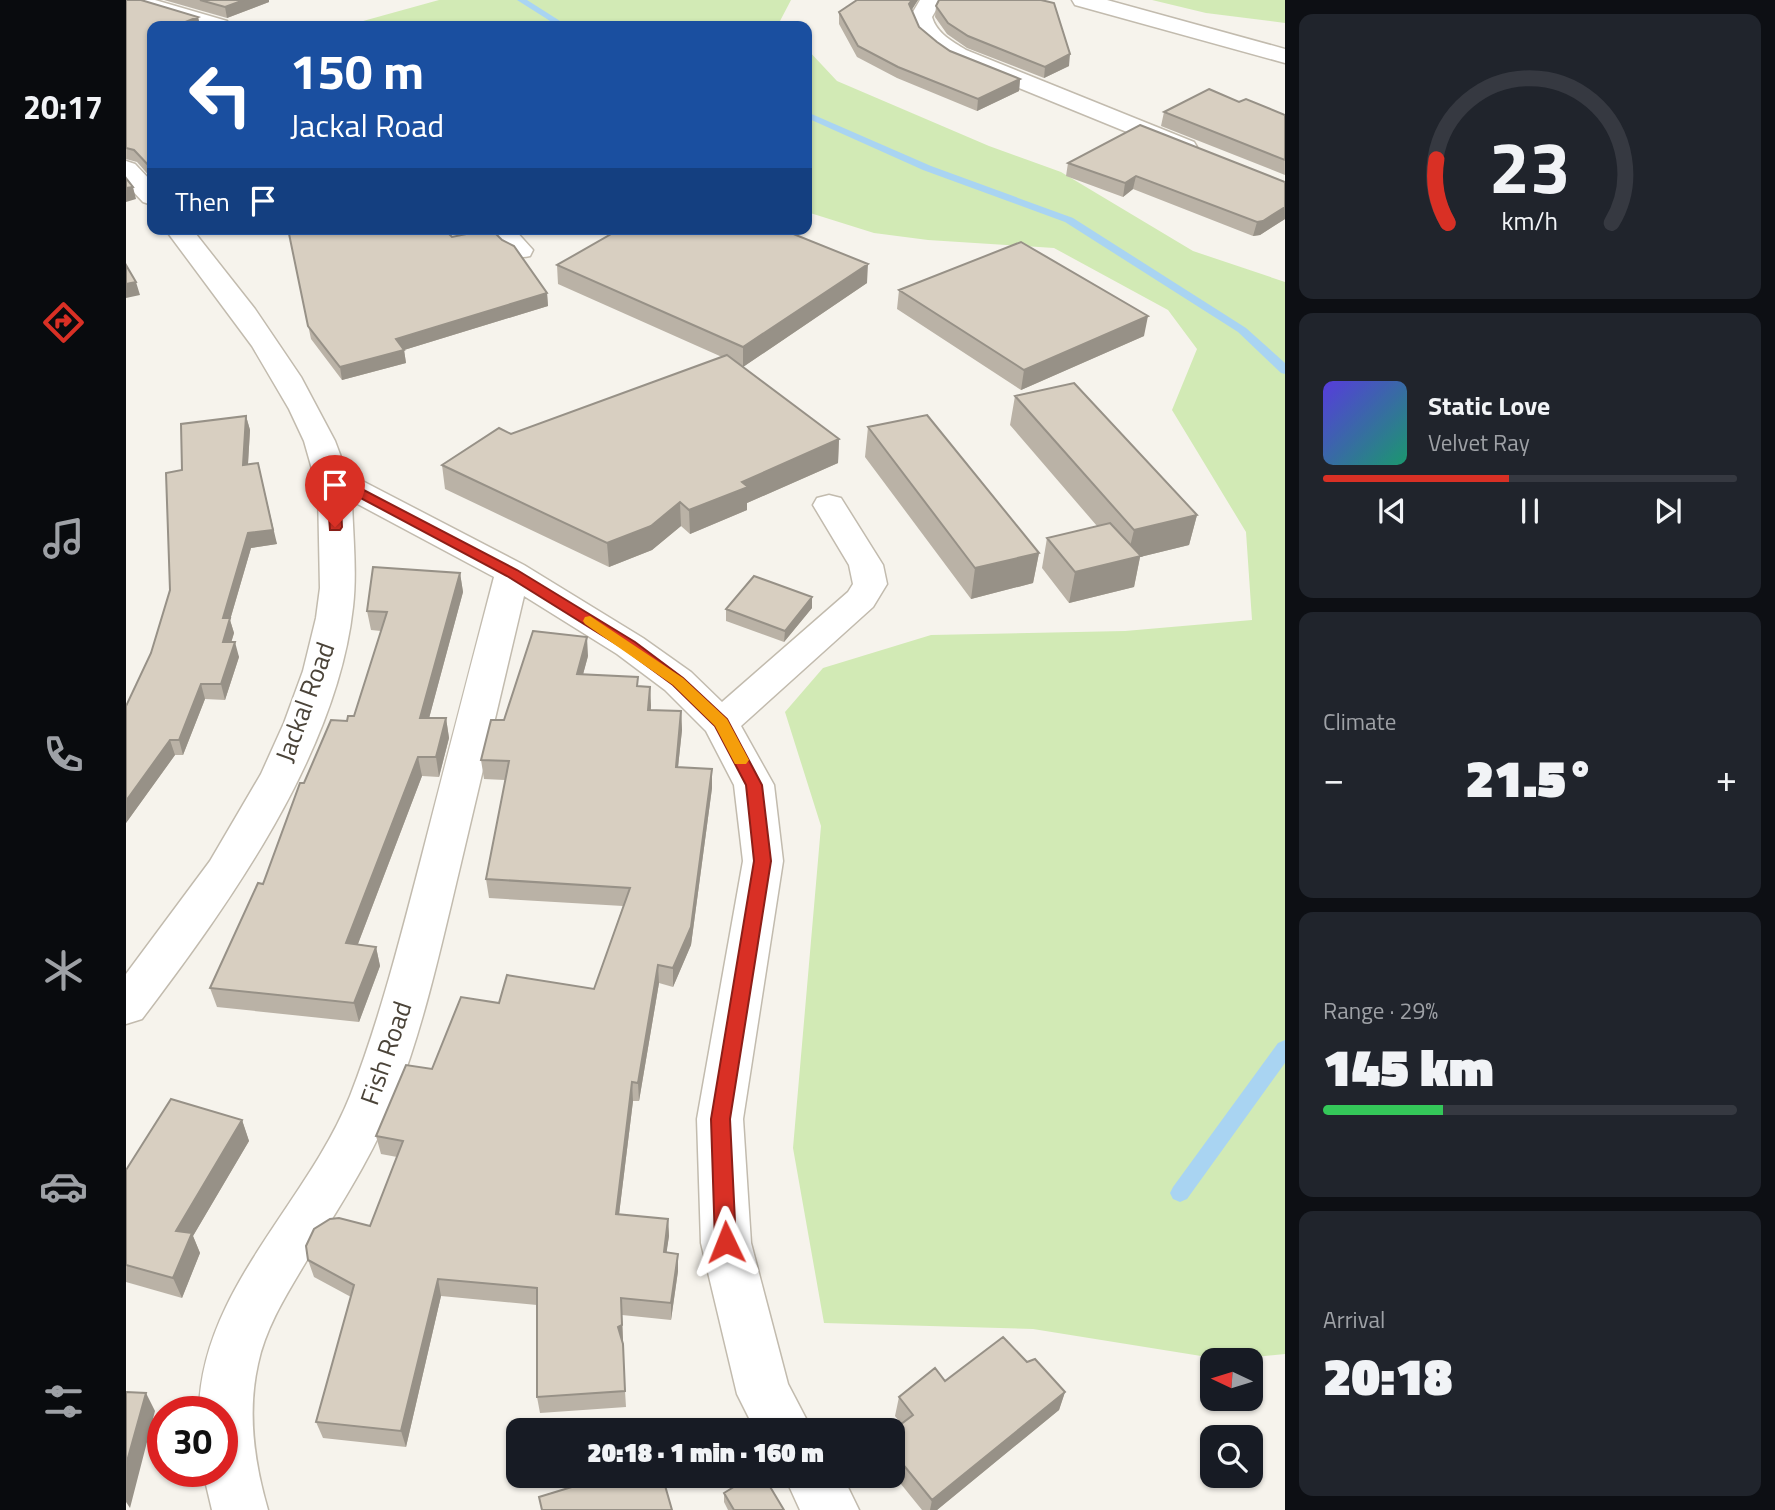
<!DOCTYPE html>
<html lang="en">
<head>
<meta charset="utf-8">
<style>
	:root { --surface:#171b24; --page:#20242c; --text:#f1f3f6; --muted:#9ea1a6; --line:#363941; --accent:#d93025 }
	body { margin:0; font-family:"Titillium Web",sans-serif; background:var(--page); color:var(--text); height:100vh; display:flex; flex-direction:column; font-size:26px; white-space:nowrap }
	* { box-sizing:border-box; margin:0 }
	p { font-size:23px; color:var(--muted) }
	.icon { flex:none; width:38px; height:38px; fill:none; stroke:currentColor; stroke-width:2; stroke-linecap:round; stroke-linejoin:round }
	.map { position:relative; flex:1; overflow:hidden }
	.side { display:flex; flex-direction:column; gap:14px; padding:14px; background:#0d0f14; width:490px }
	.side>* { flex:none }
	.guide { position:absolute; left:21px; top:21px; width:665px; height:214px; border-radius:14px; box-shadow:0 2px 5px #0004; background:#1a4fa0; color:#fff; overflow:hidden }
	.needle { width:46px; rotate:274deg }
	.buttons { position:absolute; left:1074px; top:1348px; display:grid; gap:14px }
	.buttons a { display:grid; place-items:center; width:63px; height:63px; border-radius:14px; background:var(--surface); box-shadow:0 2px 5px #0004; font-size:35px }
	.speed { position:absolute; left:21px; top:1396px; display:flex; gap:14px; font-size:35px; font-weight:700; text-align:center }
	.speed>* { display:grid; place-content:center; width:91px; height:91px; border-radius:50%; background:var(--surface); box-shadow:0 2px 5px #0004; line-height:1 }
	.speed .limit { border:10px solid #d22; background:#fff; color:#111 }
	.pin { position:absolute; display:grid; place-items:center; width:60px; height:60px; color:#fff; margin:-72px -30px; border-radius:50% 50% 50% 0; rotate:-45deg; box-shadow:0 0 7px #0007 }
	.pin .icon { rotate:45deg }
	.me { position:absolute; width:77px; margin:-38px; rotate:358deg; stroke-linejoin:round; filter:drop-shadow(0 0 5px #0008) }
	.turn { display:flex; align-items:center; gap:24px; height:147px; padding:0 28px; font-size:32px }
	.turn .icon { width:91px; height:91px; stroke-width:2.5 }
	.turn b { display:block; font-size:49px; line-height:60px }
	.then { display:flex; align-items:center; height:66px; padding:0 28px; background:#0003; gap:14px; font-size:26px }
	.big { font-size:52px; font-weight:800; line-height:1.1 }
	.side .widget { flex:1; display:flex; flex-direction:column; justify-content:center; gap:10px; min-width:0; padding:0 24px; border-radius:14px; background:var(--page) }
	.side .dial { align-items:center; gap:0 }
	.dial svg { height:182px; overflow:visible; fill:none; stroke:var(--line); stroke-width:7; stroke-linecap:round; text-anchor:middle }
	.dial text { fill:var(--text); stroke:none }
	.song { display:flex; align-items:center; gap:21px }
	.cover { width:84px; height:84px; border-radius:10px; background:linear-gradient(135deg,hsl(250 70% 55%),hsl(160 70% 35%)) }
	.played { height:7px; border-radius:4px; background:linear-gradient(90deg,var(--accent) 45%,var(--line) 45%) }
	.keys { display:flex; justify-content:space-around; direction:ltr }
	.heat { display:flex; justify-content:space-between; align-items:center; font-size:38px; direction:ltr }
	.charge { height:10px; border-radius:5px; background:linear-gradient(90deg,#34c759 29%,var(--line) 0) }
	.trip { position:absolute; left:380px; top:1418px; width:399px; height:70px; border-radius:14px; background:var(--surface); box-shadow:0 2px 5px #0004; font-weight:800; line-height:70px; text-align:center }
	main { display:flex; flex:1; min-height:0 }
	.dock { display:flex; flex-direction:column; width:126px; justify-content:space-around; align-items:center; background:#090b0e; color:var(--muted) }
	.dock .icon { width:49px; height:49px }
	.dock .active { color:var(--accent) }
	.dock b { font-size:32px; color:var(--text) }
	.map>svg:first-child { display:block }
	.green { fill:#d2eab5 }
	.lines { fill:none; stroke-linecap:round; stroke-linejoin:round }
	.stream { fill:#a9d4f2; fill-rule:evenodd }
	.minor-casing { stroke:#c2bbae; stroke-width:3 }
	.minor { fill:#fff; fill-rule:evenodd }
	.wall { fill:#bab2a6 }
	.shaded-wall { fill:#979187 }
	.building { fill:#d8cfc1; stroke:#979187; stroke-width:2 }
	.route { fill:#d93025; stroke:#8d1f18; stroke-width:2 }
	.slow { fill:#f59e0b }
	.labels { text-anchor:middle; stroke-width:6; stroke-linejoin:round; paint-order:stroke }
	.street-label { font-size:26px; fill:#4b4439; stroke:#fff }
</style>
</head>
<body>
<main>
<nav class="dock">
<b>20:17</b>
<svg class="icon active" aria-label="directions" viewBox="0 0 24 24"><path d="M12 3l9 9-9 9-9-9zM9 14v-3h6M13 9l2 2-2 2"/></svg>
<svg class="icon" aria-label="music" viewBox="0 0 24 24"><path d="M9 18V5l10-2v13"/><circle cx="6" cy="18" r="3"/><circle cx="16" cy="16" r="3"/></svg>
<svg class="icon" aria-label="phone" viewBox="0 0 24 24"><path d="M5 4h4l2 5-3 2q2 4 5 5l2-3 5 2v4C11 20 4 13 5 4z"/></svg>
<svg class="icon" aria-label="climate" viewBox="0 0 24 24"><path d="M12 3v18M4 7l16 10M4 17L20 7"/></svg>
<svg class="icon" aria-label="car" viewBox="0 0 24 24"><path d="M5 17H2v-5l4-1 3-4h7l3 4 3 1v5h-3M9 17h6M6 11h13"/><circle cx="7" cy="17" r="2"/><circle cx="17" cy="17" r="2"/></svg>
<svg class="icon" aria-label="filters" viewBox="0 0 24 24"><path d="M4 7h16M4 17h16"/><circle cx="9" cy="7" r="2"/><circle cx="15" cy="17" r="2"/></svg>
</nav>
<div class="map">
<svg width="1159" height="1510" viewBox="0 0 1159 1510">
	<rect width="100%" height="100%" fill="#f6f3ec"/>
	<!-- green -->
	<path class="green" d="M 313,0 L 665,0 L 654,21 L 659,26 L 219,26 Z
		M 1026,0 L 1159,0 L 1159,23 L 1080,13 Z
		M 681,49 L 711,81 L 863,146 L 935,172 L 1067,251 L 1159,282 L 1159,1354 L 1100,1360 L 907,1329 L 698,1323 L 667,1148 L 695,826 L 659,712 L 697,668 L 805,635 L 999,631 L 1126,620 L 1120,532 L 1046,410 L 1071,349 L 1042,310 L 928,248 L 802,240 L 748,233 L 681,212 Z"/>
	<g class="lines">
		<!-- stream -->
		<path class="stream" d="M 391,0 L 401,0 L 442,26 L 432,26 Z
			M 681,112 L 805,166 L 947,218 L 1120,328 L 1159,363 L 1159,374 L 1155,373 L 1112,332 L 939,222 L 797,170 L 681,118 Z
			M 1159,1040 L 1159,1063 L 1061,1199 L 1054,1202 L 1047,1199 L 1044,1193 L 1047,1187 L 1152,1043 Z"/>
		<!-- minor casing -->
		<g class="minor-casing">
			<path id="minor" d="M 0,0 L 29,0 L 101,21 L 104,26 L 71,26 L 0,5 Z
				M 794,0 L 816,0 L 806,17 C 811,34 826,41 840,50 L 1068,142 L 1071,147 L 1068,152 L 1059,154 L 1050,152 L 824,60 C 806,49 790,38 784,17 Z
				M 946,0 L 981,0 L 1159,49 L 1159,63 L 949,5 Z
				M 0,161 L 9,164 L 26,182 L 26,205 L 17,202 L 0,184 Z
				M 39,229 L 66,229 L 129,309 L 175,377 L 209,441 L 221,473 L 398,565 L 517,638 L 565,672 L 596,702 L 722,592 L 727,584 L 723,565 L 687,505 L 691,498 L 703,495 L 715,498 L 757,565 L 761,584 L 747,607 L 615,726 L 648,785 L 657,861 L 617,1119 L 625,1243 L 662,1384 L 686,1430 L 629,1430 L 611,1394 L 575,1243 L 571,1119 L 617,861 L 608,785 L 580,731 L 539,690 L 491,654 L 398,596 C 377,685 356,774 335,863 C 316,942 299,1022 270,1097 C 248,1154 215,1204 184,1255 C 164,1289 140,1325 132,1364 C 121,1413 128,1462 142,1510 L 86,1510 L 77,1472 L 96,1472 L 96,1412 L 73,1412 C 75,1290 181,1204 224,1096 C 254,1019 274,939 295,859 C 319,765 343,671 368,577 L 226,501 C 227,536 231,573 227,607 C 211,754 103,904 16,1019 L 0,1024 L 0,974 L 84,861 L 135,774 L 158,723 L 177,671 L 190,618 L 194,588 L 192,490 L 178,441 L 163,409 L 126,346 Z
				M 360,229 L 388,229 L 407,250 L 404,256 C 384,261 371,245 360,229 Z
				M 658,1475 L 716,1475 L 733,1510 L 674,1510 Z"/>
		</g>
		<!-- minor -->
		<use href="#minor" class="minor"/>
	</g>
	<!-- wall -->
	<path class="wall" d="M 0,0 L 72,17 L 74,26 L 25,178 L 11,162 L 0,159 Z
		M 38,0 L 143,0 L 143,2 L 101,18 Z
		M 731,0 L 792,0 L 785,10 L 793,27 L 811,42 L 824,51 L 894,79 L 893,91 L 851,111 L 771,78 L 731,57 L 713,24 L 713,12 Z
		M 810,6 L 943,66 L 918,78 L 841,48 L 821,34 L 809,17 Z
		M 1113,102 L 1159,115 L 1159,175 L 1035,126 L 1038,112 Z
		M 942,163 L 1159,182 L 1159,219 L 1134,235 L 1127,236 L 1007,189 L 997,197 L 940,176 Z
		M 162,229 L 326,237 L 421,293 L 422,306 L 278,350 L 280,363 L 216,380 L 185,339 Z
		M 431,265 L 741,283 L 617,367 L 614,365 L 713,439 L 712,463 L 621,503 L 621,510 L 564,534 L 555,526 L 526,550 L 483,567 L 319,489 L 316,465 L 385,434 L 596,357 L 432,284 Z
		M 773,290 L 1018,336 L 895,390 L 771,309 Z
		M 889,396 L 1071,515 L 1063,545 L 1014,557 L 1008,587 L 943,603 L 916,568 L 921,538 L 971,526 L 884,425 Z
		M 120,416 L 124,430 L 122,464 L 151,544 L 125,548 L 104,620 L 108,633 L 105,642 L 113,657 L 99,700 L 79,699 L 57,755 L 49,755 L 0,823 L 25,653 L 44,590 L 56,470 Z
		M 742,427 L 913,553 L 907,583 L 845,599 L 739,457 Z
		M 334,573 L 337,592 L 303,718 L 320,718 L 323,738 L 313,777 L 296,776 L 232,944 L 250,947 L 254,966 L 233,1022 L 91,1007 L 84,988 L 137,884 L 178,783 L 221,721 L 228,716 L 255,631 L 245,630 L 241,611 Z
		M 686,597 L 686,608 L 658,642 L 600,621 L 600,609 Z
		M 462,656 L 457,674 L 512,677 L 512,686 L 524,687 L 525,710 L 555,711 L 556,730 L 552,767 L 586,788 L 565,945 L 547,987 L 533,983 L 513,1101 L 507,1101 L 493,1214 L 542,1219 L 543,1236 L 540,1253 L 552,1271 L 545,1320 L 496,1315 L 497,1341 L 496,1342 L 500,1407 L 414,1413 L 411,1397 L 411,1305 L 315,1296 L 280,1447 L 197,1438 L 190,1422 L 225,1297 L 188,1277 L 182,1260 L 244,1226 L 271,1157 L 255,1154 L 250,1136 L 306,1069 L 373,1003 L 468,989 L 497,906 L 363,898 L 360,879 L 379,780 L 358,779 L 355,760 L 378,720 Z
		M 116,1120 L 123,1141 L 67,1236 L 74,1253 L 56,1298 L 0,1282 L 0,1170 Z
		M 901,1362 L 939,1392 L 933,1410 L 811,1510 L 796,1510 L 766,1473 L 766,1431 L 775,1424 L 769,1416 L 773,1397 L 819,1381 Z
		M 598,1493 L 658,1510 L 602,1510 L 598,1502 Z"/>
	<!-- shaded-wall -->
	<path class="shaded-wall" d="M 118,0 L 143,0 L 143,2 L 101,18 L 99,7 Z
		M 786,0 L 792,0 L 782,16 L 783,4 Z
		M 72,17 L 74,26 L 59,22 Z
		M 944,54 L 943,66 L 918,78 L 919,67 Z
		M 894,79 L 893,91 L 851,111 L 852,99 Z
		M 1010,176 L 1007,189 L 997,197 L 999,183 Z
		M 7,187 L 10,199 L 0,202 L 0,188 Z
		M 1159,207 L 1159,219 L 1134,235 L 1127,236 L 1131,222 Z
		M 742,264 L 741,283 L 617,367 L 617,347 Z
		M 10,282 L 14,295 L 0,298 L 0,284 Z
		M 421,293 L 422,306 L 278,350 L 280,363 L 216,380 L 214,367 L 270,339 Z
		M 1022,316 L 1018,336 L 895,390 L 898,370 Z
		M 120,416 L 124,430 L 121,480 L 117,465 Z
		M 713,439 L 712,463 L 621,503 L 621,510 L 564,534 L 563,510 L 616,482 Z
		M 132,463 L 151,544 L 125,548 L 104,620 L 108,633 L 101,657 L 97,642 L 97,618 Z
		M 554,502 L 555,526 L 526,550 L 483,567 L 481,543 Z
		M 1071,515 L 1063,545 L 1014,557 L 1008,587 L 943,603 L 949,572 L 1001,559 L 1008,530 Z
		M 913,553 L 907,583 L 845,599 L 849,568 Z
		M 334,573 L 337,592 L 298,737 L 294,718 Z
		M 686,597 L 686,608 L 658,642 L 659,631 Z
		M 461,637 L 462,656 L 452,693 L 451,674 Z
		M 109,642 L 113,657 L 99,700 L 95,684 Z
		M 75,684 L 79,699 L 57,755 L 53,740 Z
		M 524,687 L 525,706 L 523,729 L 522,710 Z
		M 555,711 L 556,730 L 550,786 L 550,767 Z
		M 320,718 L 323,738 L 313,777 L 310,757 Z
		M 44,740 L 49,755 L 0,823 L 0,801 Z
		M 292,757 L 296,776 L 225,962 L 220,943 Z
		M 586,769 L 586,788 L 565,945 L 547,987 L 547,968 Z
		M 250,947 L 254,966 L 233,1022 L 228,1003 Z
		M 532,965 L 533,983 L 513,1101 L 512,1083 Z
		M 506,1082 L 507,1101 L 491,1231 L 490,1214 Z
		M 116,1120 L 123,1141 L 67,1236 L 74,1253 L 56,1298 L 47,1278 L 50,1231 Z
		M 542,1219 L 543,1236 L 538,1270 L 538,1252 Z
		M 552,1254 L 552,1271 L 545,1320 L 545,1303 Z
		M 312,1279 L 315,1296 L 280,1447 L 275,1431 Z
		M 495,1298 L 497,1341 L 493,1343 L 492,1327 Z
		M 939,1392 L 933,1410 L 811,1510 L 804,1510 L 806,1500 Z
		M 20,1393 L 29,1411 L 4,1508 L 0,1502 L 0,1465 Z"/>
	<!-- building -->
	<path class="building" d="M 0,0 L 15,0 L 72,17 L 59,22 L 73,26 L 26,26 L 26,182 L 25,168 L 8,150 L 0,148 Z
		M 74,0 L 118,0 L 99,7 Z
		M 731,0 L 786,0 L 783,4 L 793,27 L 811,42 L 824,51 L 894,79 L 852,99 L 772,67 L 732,46 L 713,12 Z
		M 813,0 L 915,0 L 928,3 L 944,54 L 919,67 L 842,36 L 822,23 L 810,6 Z
		M 1083,89 L 1113,102 L 1120,99 L 1159,115 L 1159,160 L 1038,112 Z
		M 1014,125 L 1159,182 L 1159,207 L 1137,221 L 1131,222 L 1010,176 L 999,183 L 942,163 Z
		M 0,178 L 7,187 L 0,188 Z
		M 162,229 L 318,229 L 326,237 L 365,229 L 376,240 L 388,246 L 421,293 L 270,339 L 278,350 L 214,367 L 182,326 Z
		M 494,229 L 655,229 L 742,264 L 617,347 L 431,265 Z
		M 895,242 L 1022,316 L 898,370 L 773,290 Z
		M 0,265 L 10,282 L 0,284 Z
		M 601,355 L 713,439 L 616,482 L 622,487 L 563,510 L 554,502 L 525,526 L 481,543 L 316,465 L 373,428 L 385,434 Z
		M 948,383 L 1071,515 L 1008,530 L 889,396 Z
		M 801,415 L 913,553 L 849,568 L 742,427 Z
		M 120,416 L 117,465 L 132,463 L 147,530 L 122,533 L 97,618 L 104,618 L 97,642 L 109,642 L 95,684 L 75,684 L 53,740 L 44,740 L 0,801 L 0,706 L 25,653 L 44,590 L 40,473 L 56,470 L 55,424 Z
		M 984,523 L 1015,556 L 949,572 L 921,538 Z
		M 247,567 L 334,573 L 294,718 L 320,718 L 310,757 L 292,757 L 220,943 L 250,947 L 228,1003 L 84,988 L 132,883 L 137,884 L 174,783 L 178,783 L 205,720 L 221,721 L 222,716 L 228,716 L 261,612 L 241,611 Z
		M 628,576 L 686,597 L 659,631 L 600,609 Z
		M 407,631 L 461,637 L 451,674 L 512,677 L 511,686 L 524,687 L 522,710 L 555,711 L 550,767 L 586,769 L 565,927 L 547,968 L 532,965 L 512,1083 L 506,1082 L 490,1214 L 542,1219 L 538,1252 L 552,1254 L 545,1303 L 495,1298 L 496,1325 L 492,1327 L 497,1344 L 499,1391 L 411,1397 L 411,1288 L 312,1279 L 275,1431 L 190,1422 L 228,1285 L 182,1260 L 180,1246 L 188,1229 L 204,1219 L 213,1218 L 244,1226 L 277,1141 L 250,1136 L 280,1065 L 306,1069 L 335,997 L 373,1003 L 381,975 L 468,989 L 504,888 L 360,879 L 383,761 L 355,760 L 365,720 L 378,720 Z
		M 45,1099 L 116,1120 L 50,1231 L 66,1233 L 47,1278 L 0,1265 L 0,1170 Z
		M 877,1337 L 901,1362 L 909,1359 L 939,1392 L 806,1500 L 766,1451 L 766,1431 L 787,1415 L 773,1397 L 809,1368 L 819,1381 Z
		M 0,1392 L 20,1393 L 0,1465 Z
		M 485,1475 L 536,1475 L 546,1510 L 416,1510 L 413,1497 Z
		M 627,1475 L 637,1475 L 658,1510 L 608,1510 L 598,1493 Z"/>
	<!-- route -->
	<path class="route" d="M 207,474 L 391,570 L 509,642 L 557,678 L 601,719 L 636,785 L 645,861 L 604,1119 L 610,1242 L 607,1249 L 600,1252 L 592,1249 L 589,1242 L 585,1119 L 628,861 L 620,785 L 589,726 L 547,685 L 498,649 L 381,576 L 214,487 L 216,527 L 214,530 L 204,530 L 200,478 Z"/>
	<!-- slow -->
	<path class="slow" d="M 464,616 L 557,678 L 601,719 L 623,760 L 620,764 L 609,764 L 589,726 L 547,685 L 459,624 L 457,621 L 459,617 Z"/>
	<g class="labels">
		<!-- street labels -->
		<g class="street-label">
			<text transform="translate(179 702) rotate(-70)" y="9">Jackal Road</text>
			<text transform="translate(260 1053) rotate(-71)" y="9">Fish Road</text>
		</g>
	</g>
</svg>
<div class="buttons">
<a><svg class="needle" viewBox="-14 -14 28 28"><path d="M0-13l5 13h-10z" fill="#e53935"/><path d="M0 13l5-13h-10z" fill="#9ea1a6"/></svg></a>
<a><svg class="icon" aria-label="search" viewBox="0 0 24 24"><circle cx="10" cy="10" r="6"/><path d="M15 15l6 6"/></svg></a>
</div>
<div class="speed"><div class="limit">30</div></div>
<div class="pin" style="left:209px;top:527px;background:#d93025"><svg class="icon" aria-label="arrive" viewBox="0 0 24 24"><path d="M6 21V4h12l-3 4 3 4H6"/></svg></div>
<svg class="me" style="left:600px;top:1242px" viewBox="-20 -20 40 40"><path d="M0-17L14 15 0 8-14 15z" fill="#d93025" stroke="#fff" stroke-width="4"/></svg>
<div class="trip">20:18 · 1 min · 160 m</div>
<div class="guide">
<div class="turn"><svg class="icon" aria-label="left" viewBox="0 0 24 24"><path d="M17 20v-9H6M10 6l-5 5 5 5"/></svg><div><b>150 m</b>Jackal Road</div></div>
<div class="then">Then<svg class="icon" aria-label="arrive" viewBox="0 0 24 24"><path d="M6 21V4h12l-3 4 3 4H6"/></svg></div>
</div>
</div>
<section class="side">
<div class="widget dial"><svg viewBox="0 0 100 80">
<path d="M14 69A42 42 0 1 1 86 69"/>
<path d="M14 69A42 42 0 0 1 9 41" stroke="#d93025"/>
<text x="50" y="56" font-size="32" font-weight="700">23</text>
<text x="50" y="72" font-size="11">km/h</text>
</svg></div>
<div class="widget">
<div class="song"><i class="cover"></i><div><b>Static Love</b><p>Velvet Ray</p></div></div>
<div class="played"></div>
<div class="keys"><svg class="icon" aria-label="previous" viewBox="0 0 24 24"><path d="M18 5L8 12l10 7zM5 5v14"/></svg><svg class="icon" aria-label="pause" viewBox="0 0 24 24"><path d="M8 5v14M16 5v14"/></svg><svg class="icon" aria-label="next" viewBox="0 0 24 24"><path d="M6 5l10 7-10 7zM19 5v14"/></svg></div>
</div>
<div class="widget"><p>Climate</p>
<div class="heat"><a>−</a><b class="big">21.5°</b><a>+</a></div>
</div>
<div class="widget"><p>Range · 29%</p><b class="big">145 km</b><div class="charge"></div></div>
<div class="widget"><p>Arrival</p><b class="big">20:18</b></div>
</section>
</main>
</body>
</html>
